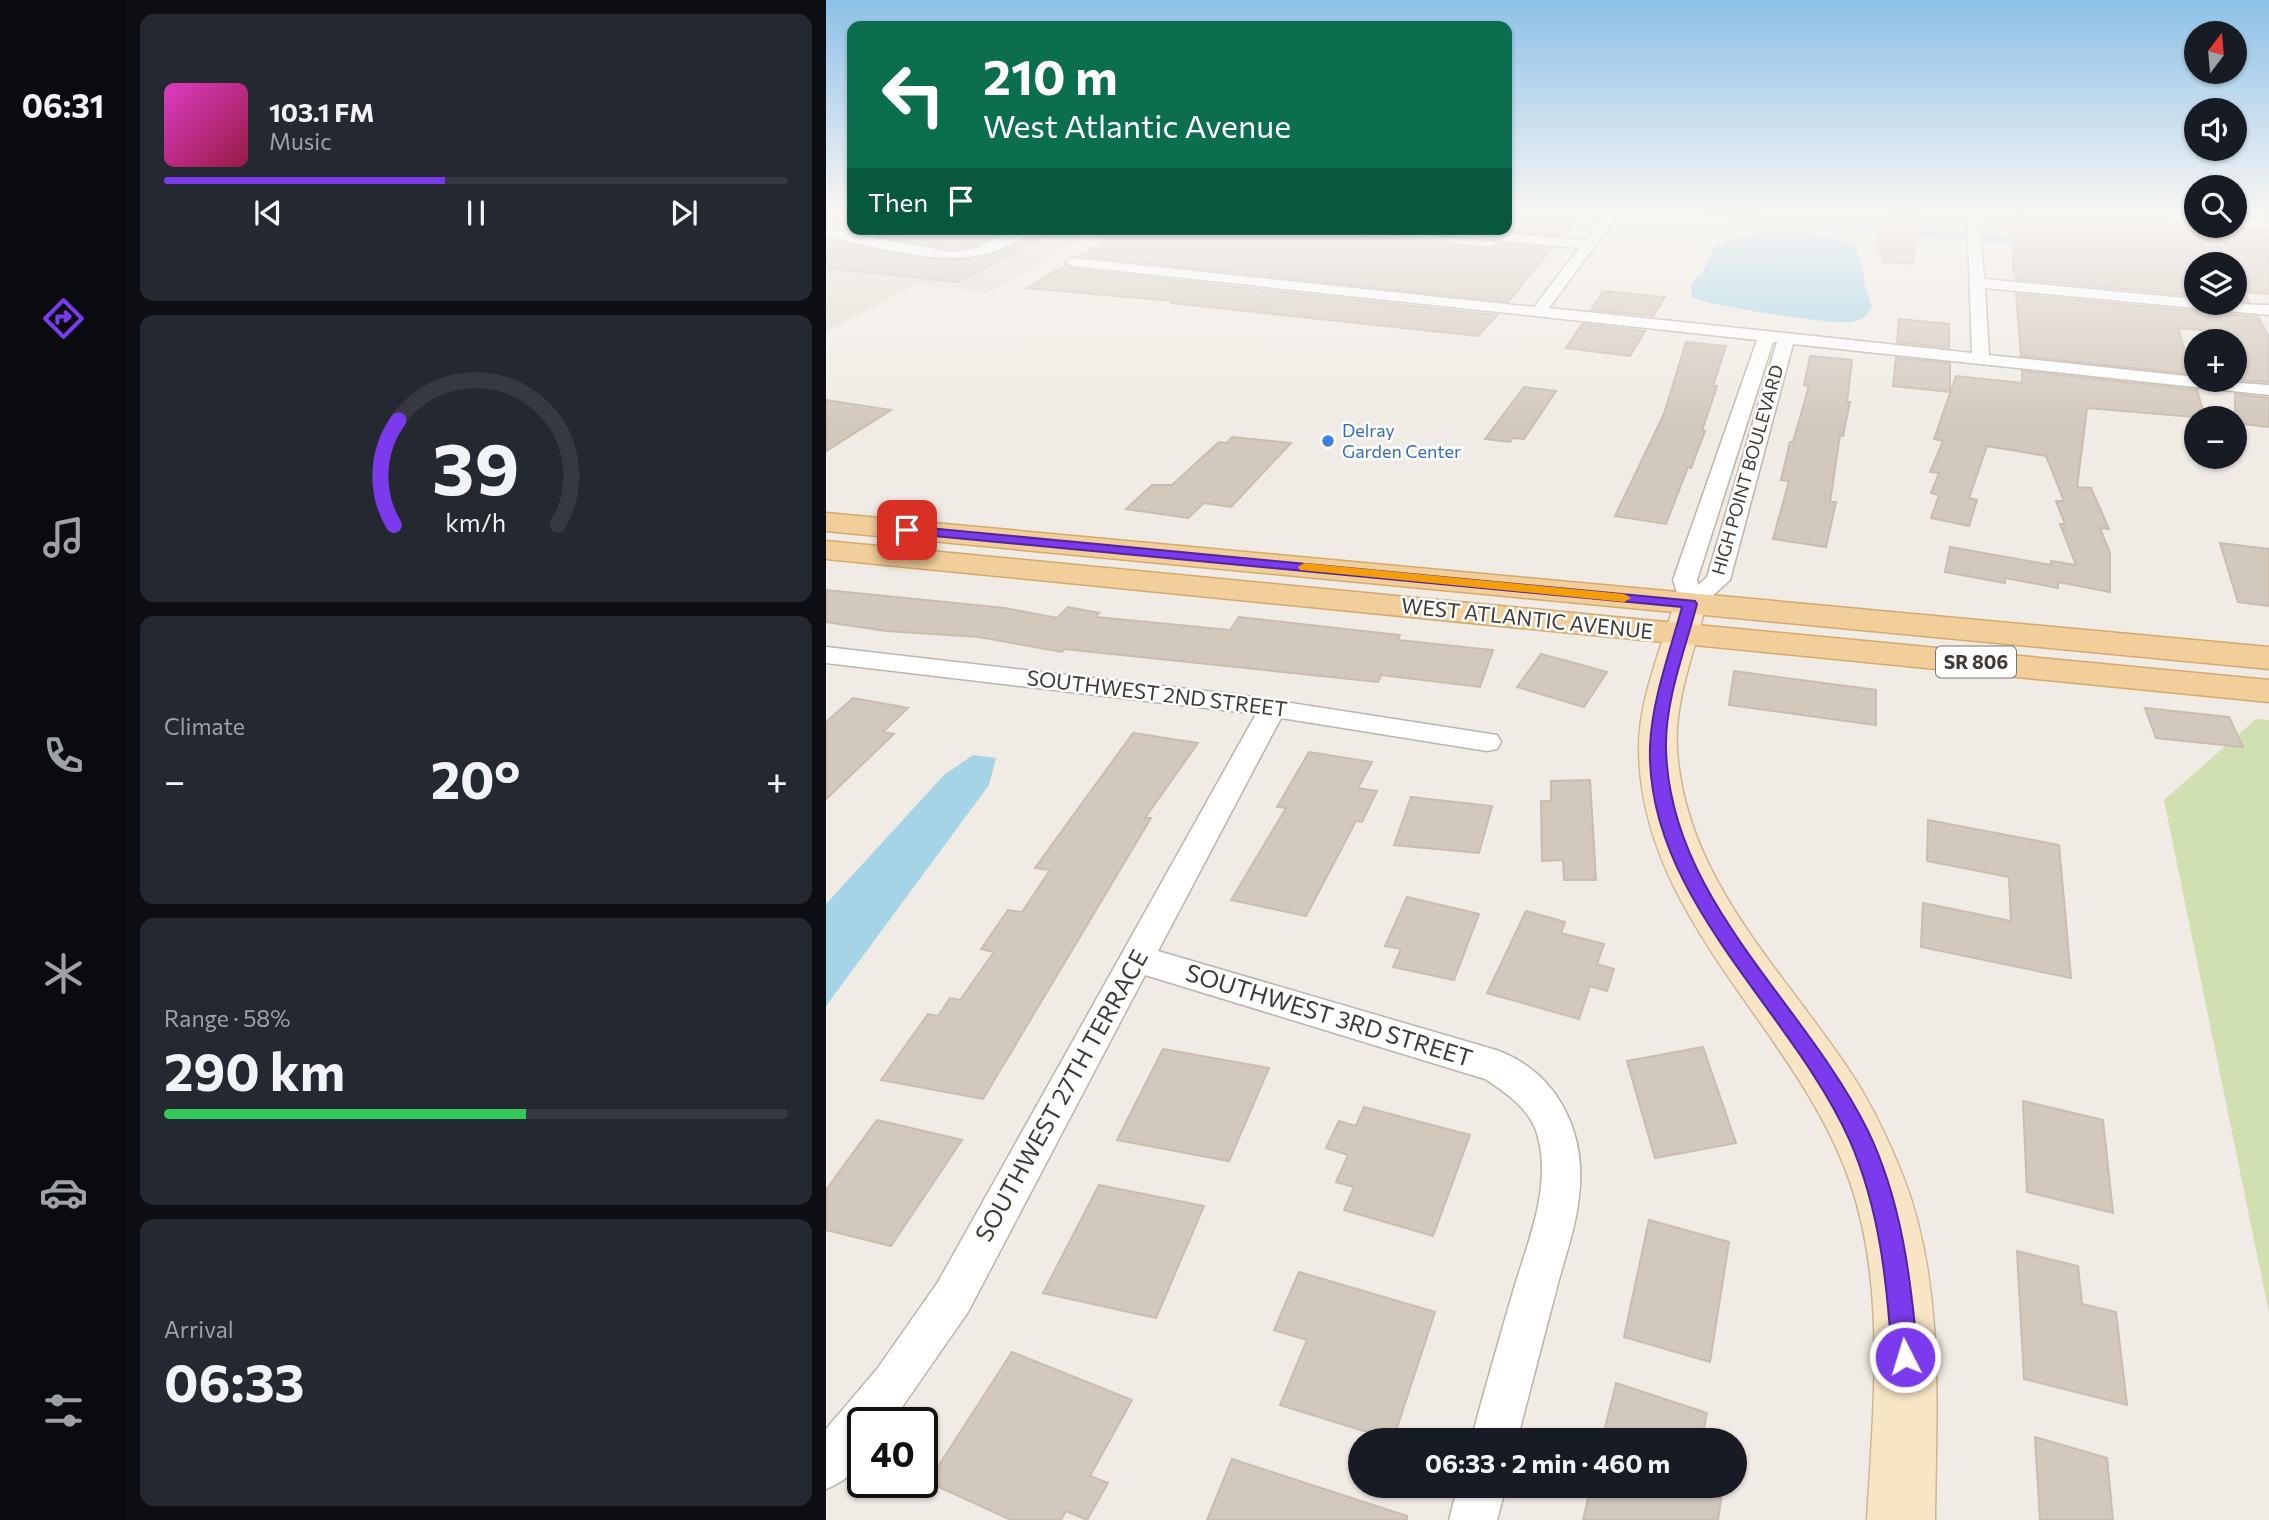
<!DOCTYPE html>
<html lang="en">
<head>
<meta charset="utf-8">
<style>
	:root { --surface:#171b24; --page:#242831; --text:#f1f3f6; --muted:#9ea1a6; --line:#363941; --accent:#7c3aed }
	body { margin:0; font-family:Commissioner,sans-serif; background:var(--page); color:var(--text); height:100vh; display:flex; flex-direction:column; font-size:26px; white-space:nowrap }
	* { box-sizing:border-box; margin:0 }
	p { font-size:23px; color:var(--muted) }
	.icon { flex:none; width:38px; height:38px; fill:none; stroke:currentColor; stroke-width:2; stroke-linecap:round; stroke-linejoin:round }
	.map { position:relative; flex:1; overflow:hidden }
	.panel { display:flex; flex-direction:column; gap:14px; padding:14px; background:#0d0f14; width:700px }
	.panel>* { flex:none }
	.banner { position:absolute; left:21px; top:21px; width:665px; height:214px; border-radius:14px; box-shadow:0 2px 5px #0004; background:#0b6e4f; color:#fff; overflow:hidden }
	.needle { width:46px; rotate:16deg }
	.tools { position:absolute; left:1358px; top:21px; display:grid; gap:14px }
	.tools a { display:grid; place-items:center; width:63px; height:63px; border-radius:50%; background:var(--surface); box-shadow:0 2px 5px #0004; font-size:35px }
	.speed { position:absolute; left:21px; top:1407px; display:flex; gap:14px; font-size:35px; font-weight:700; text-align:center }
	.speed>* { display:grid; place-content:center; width:91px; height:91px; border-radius:50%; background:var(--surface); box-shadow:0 2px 5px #0004; line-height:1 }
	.speed .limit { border:4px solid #111; border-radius:10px; background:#fff; color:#111 }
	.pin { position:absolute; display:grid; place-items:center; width:60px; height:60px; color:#fff; margin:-30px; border-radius:14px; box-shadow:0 4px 10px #0006 }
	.me { position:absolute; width:77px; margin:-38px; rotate:355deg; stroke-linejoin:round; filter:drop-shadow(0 0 5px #0008) }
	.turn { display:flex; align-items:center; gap:24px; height:147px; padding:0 21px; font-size:32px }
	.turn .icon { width:91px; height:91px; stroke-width:2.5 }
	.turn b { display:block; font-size:49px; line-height:60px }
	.then { display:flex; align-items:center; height:66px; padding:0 21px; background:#0003; gap:14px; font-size:26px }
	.big { font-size:52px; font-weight:700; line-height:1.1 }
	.panel .card { flex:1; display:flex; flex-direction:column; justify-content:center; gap:10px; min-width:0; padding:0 24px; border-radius:14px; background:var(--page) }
	.panel .dial { align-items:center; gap:0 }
	.dial svg { height:182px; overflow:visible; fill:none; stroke:var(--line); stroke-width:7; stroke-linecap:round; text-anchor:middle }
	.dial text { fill:var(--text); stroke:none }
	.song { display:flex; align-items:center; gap:21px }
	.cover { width:84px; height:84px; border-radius:10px; background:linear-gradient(135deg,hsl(310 70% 55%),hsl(340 70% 35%)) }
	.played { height:7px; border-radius:4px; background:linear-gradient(90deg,var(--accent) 45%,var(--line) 45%) }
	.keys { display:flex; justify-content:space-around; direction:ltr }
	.heat { display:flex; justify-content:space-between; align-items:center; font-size:38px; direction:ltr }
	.charge { height:10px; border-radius:5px; background:linear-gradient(90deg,#34c759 58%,var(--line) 0) }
	.trip { position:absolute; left:522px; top:1428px; width:399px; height:70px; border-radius:35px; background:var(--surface); box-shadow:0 2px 5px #0004; font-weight:700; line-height:70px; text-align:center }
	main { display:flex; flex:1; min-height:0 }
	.dock { display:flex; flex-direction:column; width:126px; justify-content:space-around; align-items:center; background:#090b0e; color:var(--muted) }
	.dock .icon { width:49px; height:49px }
	.dock .active { color:var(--accent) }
	.dock b { font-size:32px; color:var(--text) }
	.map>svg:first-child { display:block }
	.residential { fill:#e3dcd2 }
	.green { fill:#d0e0b0 }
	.water { fill:#a5d4e7 }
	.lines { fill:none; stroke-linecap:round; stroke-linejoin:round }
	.canal { fill:#a5d4e7; fill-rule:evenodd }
	.building { fill:#d3c8bd; stroke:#cabcaf; stroke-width:2 }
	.street-casing { stroke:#bdb4ab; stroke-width:3 }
	.secondary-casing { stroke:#cbb798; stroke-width:3 }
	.primary-casing { stroke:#d5a96c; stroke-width:3 }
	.street { fill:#fff; fill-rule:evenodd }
	.secondary { fill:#f8e5c5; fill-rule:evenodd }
	.primary { fill:#f2ce9a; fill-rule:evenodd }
	.route { fill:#7c3aed; stroke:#51269a; stroke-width:2 }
	.slow { fill:#f59e0b }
	.shop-dot { fill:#3f7fe0; stroke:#fff; stroke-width:2.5 }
	.labels { text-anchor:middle; stroke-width:5; stroke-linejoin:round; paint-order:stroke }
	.far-shop-label { font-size:18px; fill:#366cbe; stroke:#fff; text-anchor:start }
	.far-street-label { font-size:18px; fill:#413a34; stroke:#fff }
	.shield { fill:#fff; stroke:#7a7571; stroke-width:2 }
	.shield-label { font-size:19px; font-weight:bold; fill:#413a34 }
	.street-label { font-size:21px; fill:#413a34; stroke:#fff }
	.near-street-label { font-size:24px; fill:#413a34; stroke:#fff }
</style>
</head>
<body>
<main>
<nav class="dock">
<b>06:31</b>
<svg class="icon active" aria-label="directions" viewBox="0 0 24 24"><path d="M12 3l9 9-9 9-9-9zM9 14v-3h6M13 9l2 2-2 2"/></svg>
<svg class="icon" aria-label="music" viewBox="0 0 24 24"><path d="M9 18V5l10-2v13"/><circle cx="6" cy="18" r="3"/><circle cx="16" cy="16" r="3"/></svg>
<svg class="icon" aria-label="phone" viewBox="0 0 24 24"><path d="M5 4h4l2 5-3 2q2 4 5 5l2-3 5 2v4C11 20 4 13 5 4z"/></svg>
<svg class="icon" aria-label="climate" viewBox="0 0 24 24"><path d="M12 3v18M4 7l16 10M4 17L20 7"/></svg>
<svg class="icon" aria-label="car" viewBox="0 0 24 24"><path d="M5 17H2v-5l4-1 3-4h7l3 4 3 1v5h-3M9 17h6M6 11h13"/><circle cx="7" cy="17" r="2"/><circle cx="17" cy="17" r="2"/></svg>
<svg class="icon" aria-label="filters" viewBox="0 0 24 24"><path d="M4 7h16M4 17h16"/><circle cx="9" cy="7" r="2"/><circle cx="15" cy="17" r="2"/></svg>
</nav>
<section class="panel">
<div class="card">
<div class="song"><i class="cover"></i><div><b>103.1 FM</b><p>Music</p></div></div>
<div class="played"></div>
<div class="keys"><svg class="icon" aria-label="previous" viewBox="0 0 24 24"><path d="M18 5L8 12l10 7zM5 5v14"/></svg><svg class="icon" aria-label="pause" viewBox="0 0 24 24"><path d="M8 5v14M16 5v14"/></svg><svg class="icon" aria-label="next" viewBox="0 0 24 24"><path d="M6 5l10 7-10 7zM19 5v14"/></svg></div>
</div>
<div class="card dial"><svg viewBox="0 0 100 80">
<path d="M14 69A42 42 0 1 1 86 69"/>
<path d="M14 69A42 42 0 0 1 16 23" stroke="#7c3aed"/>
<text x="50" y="56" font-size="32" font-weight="700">39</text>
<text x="50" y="72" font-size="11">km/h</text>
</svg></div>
<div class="card"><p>Climate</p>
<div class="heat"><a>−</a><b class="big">20°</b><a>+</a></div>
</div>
<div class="card"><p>Range · 58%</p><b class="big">290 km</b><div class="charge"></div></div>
<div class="card"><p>Arrival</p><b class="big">06:33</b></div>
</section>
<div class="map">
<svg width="1443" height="1520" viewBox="0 0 1443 1520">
	<rect width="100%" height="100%" fill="#f0ebe4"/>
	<!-- residential -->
	<path class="residential" d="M 0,213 L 26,213 L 26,229 L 274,229 L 162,293 L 90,285 L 0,331 Z
		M 927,213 L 1370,213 L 1370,226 L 1409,226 L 1409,213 L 1443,213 L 1443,258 Z"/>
	<!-- green -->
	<path class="green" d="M 1430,719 L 1443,720 L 1443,1313 L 1338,800 Z"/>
	<!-- water -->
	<path class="water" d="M 974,231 L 1028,243 C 1038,264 1037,285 1046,307 C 1040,316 1036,320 1025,322 C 1009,325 876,305 866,297 L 865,284 L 878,270 L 888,248 L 899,241 L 939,232 Z
		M 147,755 L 170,758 L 163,785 L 0,1006 L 0,904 L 118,775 Z"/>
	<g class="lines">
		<!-- canal -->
		<path class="canal" d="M 874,213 L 921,213 L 1224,240 L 1231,244 L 1224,248 L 880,217 Z"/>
	</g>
	<!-- building -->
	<path class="building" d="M 1059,213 L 1092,213 L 1087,264 L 1057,262 L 1058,254 L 1050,253 Z
		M 1187,215 L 1409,234 L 1409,229 L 1438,231 L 1443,239 L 1443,294 L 1418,292 L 1423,302 L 1409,301 L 1409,264 L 1370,264 L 1370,296 L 1190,279 L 1190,273 L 1187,272 Z
		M 695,216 L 748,220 L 735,236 L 682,231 Z
		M 43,229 L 182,229 L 150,245 L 126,249 L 35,233 Z
		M 209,229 L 233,229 L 132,282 L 0,268 L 0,249 L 14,243 L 79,256 L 134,260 L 160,256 L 185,247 Z
		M 271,229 L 465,229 L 666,248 L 671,243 L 726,248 L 682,302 L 255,256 L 278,243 Z
		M 240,265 L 246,269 L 671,315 L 652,336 L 345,303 L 347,301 L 201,288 Z
		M 777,291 L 839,297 L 827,316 L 765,310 Z
		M 1190,294 L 1432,317 L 1443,337 L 1443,382 L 1409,380 L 1409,333 L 1352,328 L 1366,374 L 1195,356 Z
		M 1073,319 L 1123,324 L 1123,348 L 1071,342 Z
		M 756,324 L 819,331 L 804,356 L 740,348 Z
		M 860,342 L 900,346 L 887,386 L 891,386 L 876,431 L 879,431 L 865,468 L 862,467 L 840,524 L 789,516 L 838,414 Z
		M 984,356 L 1026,360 L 1021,402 L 1024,402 L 1017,436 L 1014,435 L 1004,502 L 1010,502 L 1000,547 L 947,539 L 963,481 L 955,480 L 964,442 L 967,442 L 983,386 L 978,385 Z
		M 1070,358 L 1124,363 L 1124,392 L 1067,386 Z
		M 1196,371 L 1371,390 L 1379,418 L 1261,408 L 1251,487 L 1265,488 L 1283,529 L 1274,528 L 1284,553 L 1284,592 L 1232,582 L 1232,588 L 1179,578 L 1179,583 L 1119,572 L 1124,547 L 1225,565 L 1225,561 L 1250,565 L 1234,524 L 1239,524 L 1230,501 L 1238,501 L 1220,456 L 1161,446 L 1143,498 L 1151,500 L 1143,526 L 1105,518 L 1113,495 L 1105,493 L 1113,473 L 1104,472 L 1117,441 L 1108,439 L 1130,376 L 1196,383 Z
		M 698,387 L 730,391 L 698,439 L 687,438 L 684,442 L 659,439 Z
		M 1409,394 L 1443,398 L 1443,427 L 1409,423 Z
		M 0,400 L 65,410 L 0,451 Z
		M 406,437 L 465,443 L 405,507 L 378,503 L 362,518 L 300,509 L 326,485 L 346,485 L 393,442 L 401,443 Z
		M 1394,543 L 1443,549 L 1443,606 L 1412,602 Z
		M 0,590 L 179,608 L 231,618 L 242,607 L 273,613 L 270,617 L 404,630 L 413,617 L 574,635 L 572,640 L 667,650 L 654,687 L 555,675 L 552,682 L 238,649 L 236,652 L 153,637 L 60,631 L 0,622 Z
		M 715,654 L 756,665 L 781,672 L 758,707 L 691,687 Z
		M 908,671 L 1050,690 L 1050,725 L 903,705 Z
		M 27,698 L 82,708 L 57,732 L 68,734 L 0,799 L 0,722 Z
		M 1319,708 L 1403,717 L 1417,747 L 1330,738 Z
		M 307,733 L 372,743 L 319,818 L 325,818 L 157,1099 L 55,1080 L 102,1014 L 112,1016 L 124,998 L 134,1000 L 168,952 L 155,949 L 182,910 L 196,912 L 224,870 L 209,868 Z
		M 483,752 L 546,762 L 532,788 L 551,791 L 536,822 L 530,821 L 480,916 L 405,900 L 460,808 L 451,807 Z
		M 764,780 L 770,880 L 738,880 L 737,860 L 716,861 L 715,801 L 725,801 L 725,781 Z
		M 585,797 L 666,806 L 653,853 L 568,845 Z
		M 1102,820 L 1233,845 L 1245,978 L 1095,947 L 1097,903 L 1185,921 L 1183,877 L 1101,861 Z
		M 581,897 L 653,914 L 628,980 L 567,967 L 575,949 L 559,946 Z
		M 700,911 L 739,922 L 735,933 L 778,944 L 771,964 L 788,969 L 781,991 L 764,986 L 753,1019 L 661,993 Z
		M 877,1047 L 910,1143 L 829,1158 L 801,1061 Z
		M 337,1049 L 443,1068 L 403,1161 L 291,1140 Z
		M 1197,1101 L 1277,1120 L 1287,1213 L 1201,1192 Z
		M 538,1107 L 644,1135 L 607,1236 L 518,1210 L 528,1187 L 510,1182 L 522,1155 L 500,1148 L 513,1121 L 530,1126 Z
		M 51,1120 L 136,1140 L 65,1246 L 0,1230 L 0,1190 Z
		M 273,1185 L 378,1206 L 330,1318 L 217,1293 Z
		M 823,1220 L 903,1242 L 884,1362 L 798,1337 Z
		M 1191,1251 L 1252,1266 L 1256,1304 L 1290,1312 L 1301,1405 L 1198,1379 Z
		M 473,1272 L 609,1312 L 567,1440 L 454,1405 L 481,1340 L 448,1330 Z
		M 186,1352 L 306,1400 L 264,1476 L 282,1483 L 261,1520 L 240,1511 L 235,1520 L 185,1520 L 102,1482 Z
		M 790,1383 L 881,1413 L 876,1440 L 776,1440 Z
		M 1209,1437 L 1281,1458 L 1287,1520 L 1214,1520 Z
		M 406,1459 L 581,1516 L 581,1520 L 381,1520 Z
		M 765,1486 L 897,1486 L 892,1520 L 757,1520 Z"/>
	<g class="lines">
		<!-- street casing -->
		<g class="street-casing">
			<path id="street" d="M 780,213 L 793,213 L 723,308 L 1146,353 L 1141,213 L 1153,213 L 1158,279 L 1370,299 L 1370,303 L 1443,305 L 1443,315 L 1159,288 L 1163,355 L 1370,377 L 1370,380 L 1443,385 L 1443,395 L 967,344 L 904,580 L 872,609 L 856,609 L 847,580 L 931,340 L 246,266 L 239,262 L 246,258 L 708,307 L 753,248 L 594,233 L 587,229 L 639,229 L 759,241 ZM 947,342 L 951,342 L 881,577 L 872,585 L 871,580 Z
				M 1291,213 L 1370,215 L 1370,223 L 1297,217 Z
				M 1409,218 L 1443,221 L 1443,229 L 1408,226 Z
				M 0,229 L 126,252 L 151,248 L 188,229 L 206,229 C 151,281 65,249 0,237 Z
				M 0,647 L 414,695 L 671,735 L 675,742 L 671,749 L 661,751 L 455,718 L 332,951 L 670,1050 C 732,1072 761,1133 753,1196 C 750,1229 737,1262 729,1295 C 716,1343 704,1392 691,1440 L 645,1440 C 658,1392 672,1343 686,1295 C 700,1246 726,1189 712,1137 C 706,1111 681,1093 659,1079 L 319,975 L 142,1312 L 65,1423 L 37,1423 C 37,1458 36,1474 0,1489 L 0,1429 L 51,1369 L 112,1282 L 430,714 L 0,663 Z
				M 632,1486 L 680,1486 L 671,1520 L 623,1520 Z"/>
		</g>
		<!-- secondary casing -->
		<g class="secondary-casing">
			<path id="secondary" d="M 864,594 L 876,597 L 880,604 C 869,651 848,700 851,749 C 859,878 955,968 1023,1070 C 1046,1104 1063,1141 1078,1179 C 1119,1286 1110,1408 1109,1520 L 1041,1520 C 1047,1409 1061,1286 1023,1179 C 970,1028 813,918 813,747 C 813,699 835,650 848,604 L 852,597 Z"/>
		</g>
		<!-- primary casing -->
		<g class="primary-casing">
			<path id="primary" d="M 0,513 L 1443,647 L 1443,669 L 0,531 Z
				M 0,541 L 1443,680 L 1443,702 L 0,559 Z"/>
		</g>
		<!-- street -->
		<use href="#street" class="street"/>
		<!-- secondary -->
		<use href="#secondary" class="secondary"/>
		<!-- primary -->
		<use href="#primary" class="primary"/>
	</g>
	<!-- sky -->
	<linearGradient id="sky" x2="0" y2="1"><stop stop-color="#8dc1e8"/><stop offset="0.5" stop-color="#f8f6f3"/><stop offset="1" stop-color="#f8f6f3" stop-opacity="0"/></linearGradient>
	<rect width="1443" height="426" fill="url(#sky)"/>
	<!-- route -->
	<path class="route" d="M 81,526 L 869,601 L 871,604 C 859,650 839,700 840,748 C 843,900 979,1002 1042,1131 C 1076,1202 1085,1280 1092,1357 L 1088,1366 L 1079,1370 L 1070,1366 L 1066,1357 C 1061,1283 1054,1210 1024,1141 C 966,1010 819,898 824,746 C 826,699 844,652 856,607 L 77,533 L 75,530 Z"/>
	<!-- slow -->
	<path class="slow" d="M 478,563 L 798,594 L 805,598 L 798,602 L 474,570 L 472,567 Z"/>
	<!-- markers -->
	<circle class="shop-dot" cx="502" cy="441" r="7"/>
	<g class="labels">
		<!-- far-shop labels -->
		<g class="far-shop-label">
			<text x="516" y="437">Delray<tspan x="516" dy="21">Garden Center</tspan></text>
		</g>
		<!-- far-street labels -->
		<g class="far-street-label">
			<text transform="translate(922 470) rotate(-74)" y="6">HIGH POINT BOULEVARD</text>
		</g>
		<!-- shield labels -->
		<rect class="shield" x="1110" y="646.5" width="80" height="31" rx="5"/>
		<g class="shield-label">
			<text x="1150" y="669">SR 806</text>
		</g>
		<!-- street labels -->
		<g class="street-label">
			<text transform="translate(701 619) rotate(6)" y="7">WEST ATLANTIC AVENUE</text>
			<text transform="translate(331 694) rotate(7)" y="7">SOUTHWEST 2ND STREET</text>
		</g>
		<!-- near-street labels -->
		<g class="near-street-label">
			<text transform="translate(503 1016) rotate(17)" y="8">SOUTHWEST 3RD STREET</text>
			<text transform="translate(236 1096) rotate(-61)" y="8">SOUTHWEST 27TH TERRACE</text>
		</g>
	</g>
</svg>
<div class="tools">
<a><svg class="needle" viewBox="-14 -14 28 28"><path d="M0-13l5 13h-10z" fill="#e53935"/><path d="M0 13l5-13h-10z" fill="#9ea1a6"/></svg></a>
<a><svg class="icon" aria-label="sound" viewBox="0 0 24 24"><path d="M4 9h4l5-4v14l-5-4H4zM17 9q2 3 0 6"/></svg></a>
<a><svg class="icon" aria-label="search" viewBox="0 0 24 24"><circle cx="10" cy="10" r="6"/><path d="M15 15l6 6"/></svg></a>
<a><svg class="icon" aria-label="layers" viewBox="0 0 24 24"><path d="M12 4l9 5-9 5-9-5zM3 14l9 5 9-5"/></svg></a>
<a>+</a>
<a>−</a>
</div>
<div class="speed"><div class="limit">40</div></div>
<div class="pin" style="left:81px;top:530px;background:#d93025"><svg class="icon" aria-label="arrive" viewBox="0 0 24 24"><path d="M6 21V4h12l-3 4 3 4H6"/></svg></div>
<svg class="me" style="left:1079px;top:1357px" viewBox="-20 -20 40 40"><circle r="17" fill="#7c3aed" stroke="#fff" stroke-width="3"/><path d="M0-11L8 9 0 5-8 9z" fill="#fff"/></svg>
<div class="trip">06:33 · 2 min · 460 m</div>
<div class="banner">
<div class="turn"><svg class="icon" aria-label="left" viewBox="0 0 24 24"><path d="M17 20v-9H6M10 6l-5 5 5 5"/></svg><div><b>210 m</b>West Atlantic Avenue</div></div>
<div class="then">Then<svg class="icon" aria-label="arrive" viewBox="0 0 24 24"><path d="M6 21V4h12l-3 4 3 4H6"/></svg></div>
</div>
</div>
</main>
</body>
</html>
